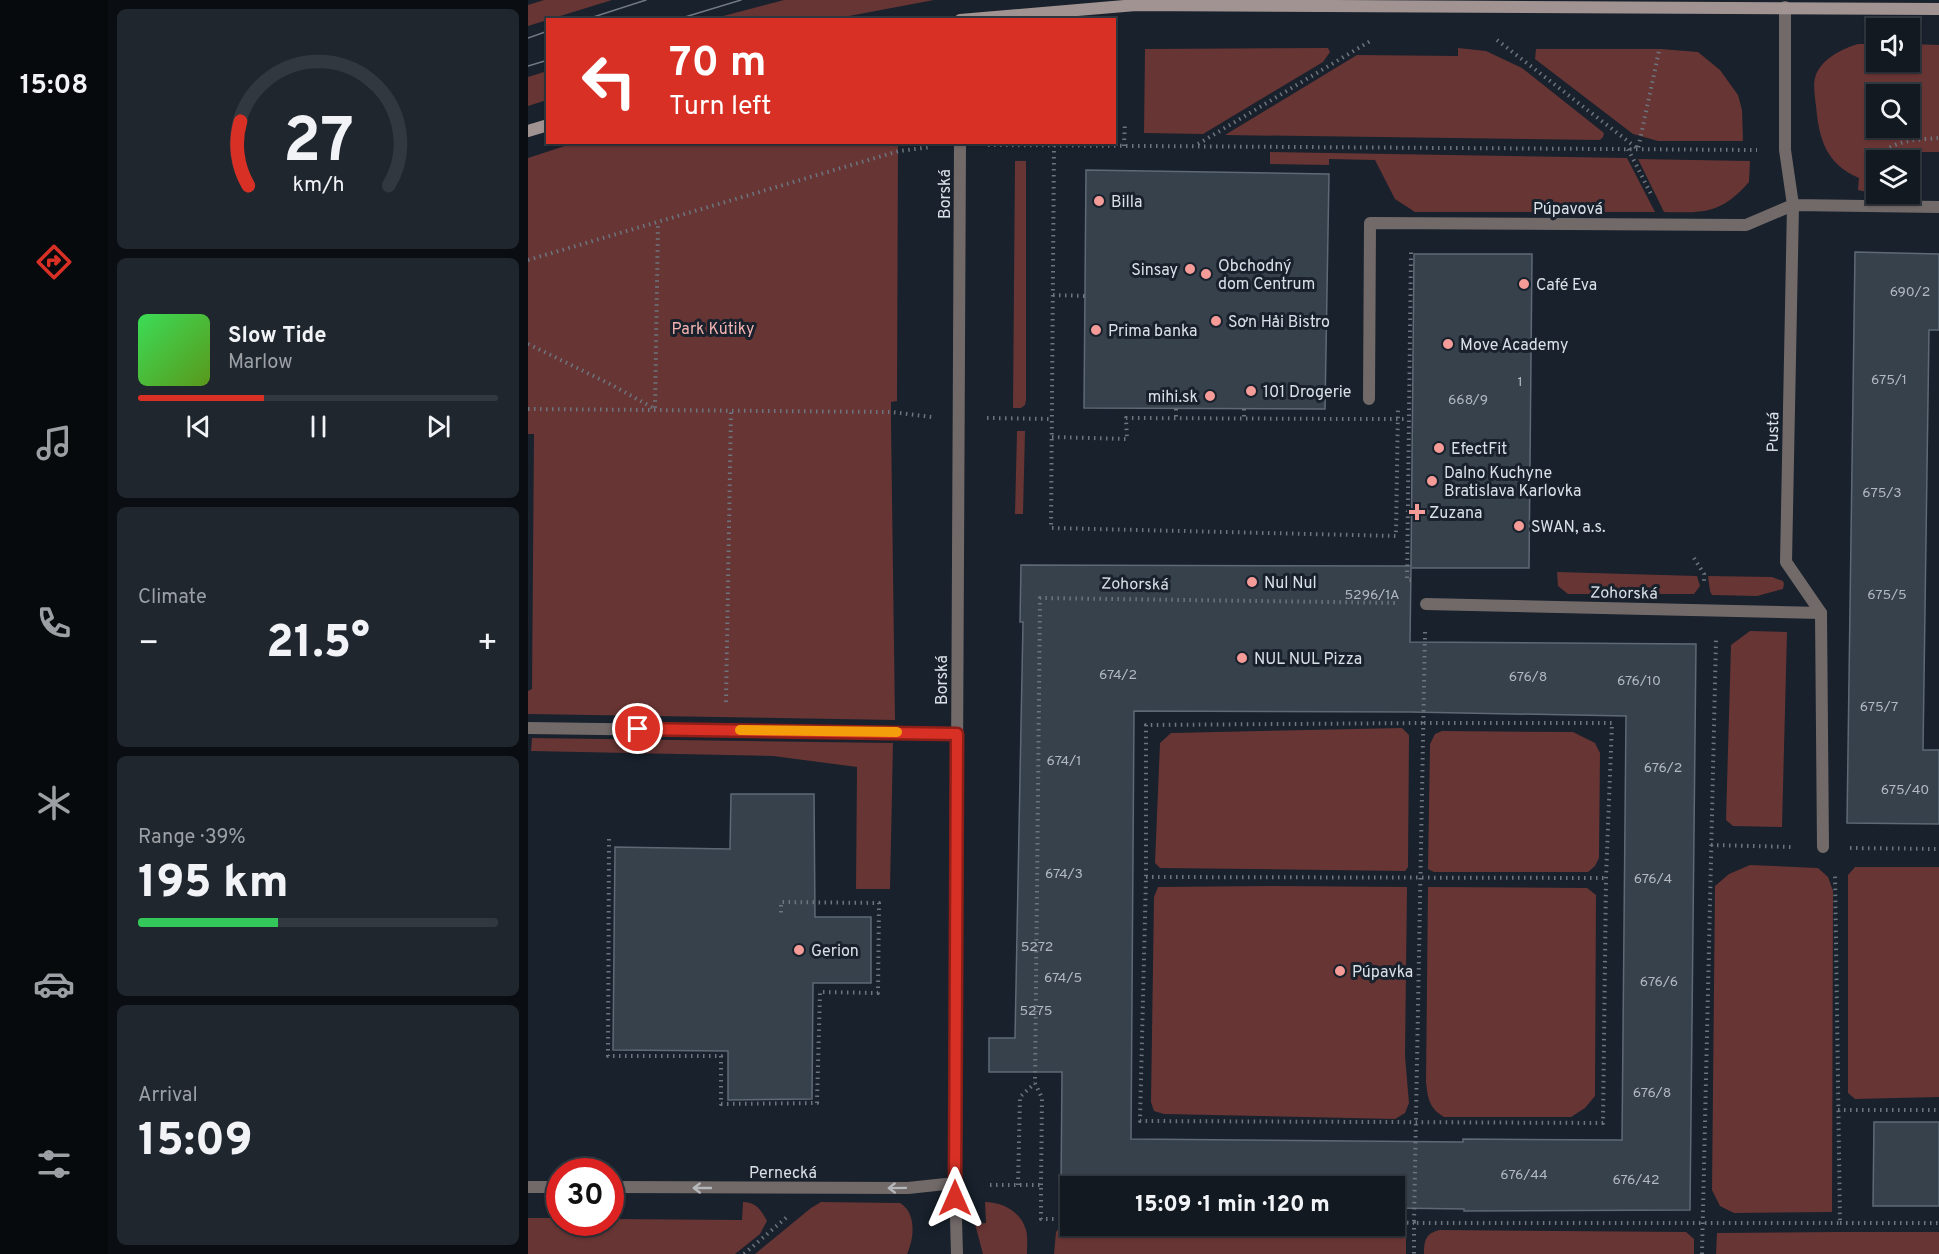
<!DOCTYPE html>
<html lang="en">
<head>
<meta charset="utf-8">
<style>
	:root { --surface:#121921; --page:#1f262e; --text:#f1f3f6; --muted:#9ca0a5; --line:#31383f; --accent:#d93025 }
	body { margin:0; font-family:Overpass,sans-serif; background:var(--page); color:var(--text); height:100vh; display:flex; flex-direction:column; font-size:22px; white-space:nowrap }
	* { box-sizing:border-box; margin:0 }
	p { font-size:20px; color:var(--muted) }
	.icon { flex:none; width:33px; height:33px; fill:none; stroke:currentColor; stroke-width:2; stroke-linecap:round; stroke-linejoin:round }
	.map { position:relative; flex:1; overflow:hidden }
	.drawer { display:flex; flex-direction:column; gap:9px; padding:9px; background:#0a0e12; width:420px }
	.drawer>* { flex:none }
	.top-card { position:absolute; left:18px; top:18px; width:570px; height:126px; border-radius:0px; box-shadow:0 2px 4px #0004,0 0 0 2px var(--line); background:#d93025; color:#fff; overflow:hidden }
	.controls { position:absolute; left:1338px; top:18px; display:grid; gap:12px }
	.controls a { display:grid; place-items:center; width:54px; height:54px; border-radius:0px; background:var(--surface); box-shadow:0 2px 4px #0004,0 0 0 2px var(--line); font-size:30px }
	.speed { position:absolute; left:18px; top:1158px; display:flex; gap:12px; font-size:30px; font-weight:700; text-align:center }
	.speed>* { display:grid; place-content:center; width:78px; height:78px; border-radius:50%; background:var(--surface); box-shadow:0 2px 4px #0004,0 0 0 2px var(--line); line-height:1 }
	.speed .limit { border:9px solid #d22; background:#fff; color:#111 }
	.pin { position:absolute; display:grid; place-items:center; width:51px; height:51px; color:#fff; margin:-26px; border:3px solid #fff; border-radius:50%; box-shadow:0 2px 6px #0007 }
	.me { position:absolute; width:66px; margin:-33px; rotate:0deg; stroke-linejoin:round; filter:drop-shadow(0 0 4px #0008) }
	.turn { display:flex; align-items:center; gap:21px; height:126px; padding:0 24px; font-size:27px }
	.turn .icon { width:78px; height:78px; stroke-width:2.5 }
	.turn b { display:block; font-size:42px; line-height:51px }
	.big { font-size:45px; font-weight:800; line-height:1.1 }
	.drawer .widget { flex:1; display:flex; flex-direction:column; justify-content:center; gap:9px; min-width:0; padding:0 21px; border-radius:9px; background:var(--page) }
	.drawer .dial { align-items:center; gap:0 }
	.dial svg { height:156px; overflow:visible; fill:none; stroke:var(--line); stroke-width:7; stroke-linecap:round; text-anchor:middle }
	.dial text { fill:var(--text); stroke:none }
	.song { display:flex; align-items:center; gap:18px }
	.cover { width:72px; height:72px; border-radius:9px; background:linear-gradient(135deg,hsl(130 70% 55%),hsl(90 70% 35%)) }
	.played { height:6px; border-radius:3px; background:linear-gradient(90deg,var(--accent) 35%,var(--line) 35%) }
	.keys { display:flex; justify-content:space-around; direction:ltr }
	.heat { display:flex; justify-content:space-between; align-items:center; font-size:33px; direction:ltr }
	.charge { height:9px; border-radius:4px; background:linear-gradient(90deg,#34c759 39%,var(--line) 0) }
	.trip { position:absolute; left:532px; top:1176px; width:345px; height:60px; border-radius:0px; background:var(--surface); box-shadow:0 2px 4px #0004,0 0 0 2px var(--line); font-weight:800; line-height:60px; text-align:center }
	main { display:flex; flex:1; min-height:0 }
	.tab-bar { display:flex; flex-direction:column; width:108px; justify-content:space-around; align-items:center; background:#070a0d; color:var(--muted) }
	.tab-bar .icon { width:42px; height:42px }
	.tab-bar .selected { color:var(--accent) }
	.tab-bar b { font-size:27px; color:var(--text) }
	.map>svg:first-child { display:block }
	.green { fill:#673534; fill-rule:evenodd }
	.building { fill:#37414c; stroke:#5e6975; stroke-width:1.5; fill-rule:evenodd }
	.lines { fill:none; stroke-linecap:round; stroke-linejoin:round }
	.path { stroke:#6d757e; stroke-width:4; stroke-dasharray:1.5 4.5; stroke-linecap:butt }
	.service { stroke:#726a69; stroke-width:12 }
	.pedestrian { stroke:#726a69; stroke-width:12 }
	.minor { stroke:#726a69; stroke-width:12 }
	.secondary { stroke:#a19392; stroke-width:12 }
	.tram { stroke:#727982; stroke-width:1.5 }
	.path-bridge { stroke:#6d757e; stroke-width:4; stroke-dasharray:1.5 4.5; stroke-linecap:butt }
	.oneway { stroke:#b6b7bb }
	.route-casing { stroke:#8d1f18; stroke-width:15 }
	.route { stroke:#d93025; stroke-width:10 }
	.slow { stroke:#f59e0b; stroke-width:10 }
	.poi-dot { fill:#f59b98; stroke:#18212c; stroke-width:2 }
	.labels { text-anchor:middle; stroke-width:6; stroke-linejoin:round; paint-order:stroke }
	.number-label { font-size:14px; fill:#b1b8c0 }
	.street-label { font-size:16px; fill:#dae0e7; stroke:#18212c }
	.poi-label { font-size:16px; fill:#dae0e7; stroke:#18212c; text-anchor:start }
	.park-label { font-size:16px; fill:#f3b3b0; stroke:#18212c }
</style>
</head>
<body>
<main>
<nav class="tab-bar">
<b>15:08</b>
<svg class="icon selected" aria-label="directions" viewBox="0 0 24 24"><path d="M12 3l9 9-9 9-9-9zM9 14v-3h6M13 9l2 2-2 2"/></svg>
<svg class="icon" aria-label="music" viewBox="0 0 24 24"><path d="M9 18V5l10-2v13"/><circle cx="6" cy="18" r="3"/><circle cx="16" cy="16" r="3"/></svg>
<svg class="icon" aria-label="phone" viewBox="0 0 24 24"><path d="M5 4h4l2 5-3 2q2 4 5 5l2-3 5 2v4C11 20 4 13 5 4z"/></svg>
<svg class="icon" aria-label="climate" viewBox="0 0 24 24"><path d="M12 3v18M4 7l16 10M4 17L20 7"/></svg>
<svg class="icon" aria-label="car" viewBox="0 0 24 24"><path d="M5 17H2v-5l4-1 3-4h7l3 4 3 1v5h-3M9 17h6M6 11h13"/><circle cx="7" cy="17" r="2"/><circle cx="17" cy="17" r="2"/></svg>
<svg class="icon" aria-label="filters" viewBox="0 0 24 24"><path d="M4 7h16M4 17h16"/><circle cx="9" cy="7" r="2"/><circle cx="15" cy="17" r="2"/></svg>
</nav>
<section class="drawer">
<div class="widget dial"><svg viewBox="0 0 100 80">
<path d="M14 69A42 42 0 1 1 86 69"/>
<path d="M14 69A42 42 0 0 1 10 36" stroke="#d93025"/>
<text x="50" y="56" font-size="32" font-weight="700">27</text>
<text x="50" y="72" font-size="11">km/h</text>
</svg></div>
<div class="widget">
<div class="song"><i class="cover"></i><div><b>Slow Tide</b><p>Marlow</p></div></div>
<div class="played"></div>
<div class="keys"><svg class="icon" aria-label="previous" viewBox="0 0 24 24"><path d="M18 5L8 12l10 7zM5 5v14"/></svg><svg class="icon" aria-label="pause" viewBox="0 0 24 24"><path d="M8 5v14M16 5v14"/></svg><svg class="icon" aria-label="next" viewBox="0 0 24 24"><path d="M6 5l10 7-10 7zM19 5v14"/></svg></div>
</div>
<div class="widget"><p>Climate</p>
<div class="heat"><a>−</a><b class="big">21.5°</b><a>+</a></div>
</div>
<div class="widget"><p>Range · 39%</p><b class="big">195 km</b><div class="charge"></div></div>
<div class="widget"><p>Arrival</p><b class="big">15:09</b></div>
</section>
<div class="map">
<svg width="1411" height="1254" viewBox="0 0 1411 1254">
	<rect width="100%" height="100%" fill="#18212c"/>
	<!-- green -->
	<path class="green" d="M 16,0 L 84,0 L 0,26 L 0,5 Z
		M 256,0 L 406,0 L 305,19 L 184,19 Z
		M 1330,44 L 1348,44 L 1348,62 L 1382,62 L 1382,44 L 1411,45 L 1411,152 L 1363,152 L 1362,160 L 1348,160 L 1348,194 L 1362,194 L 1362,197 L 1330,190 L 1331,178 C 1298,164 1291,139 1288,106 C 1287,98 1285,85 1287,78 C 1292,59 1314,49 1330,44 ZM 1348,94 L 1382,94 L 1382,128 L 1348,128 Z
		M 800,48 L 802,52 L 795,62 L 675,134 L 616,133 L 617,49 Z
		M 930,48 L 958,51 L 994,68 L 1076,133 L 1075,137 L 1072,140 L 697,135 L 829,55 L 930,56 Z
		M 1008,49 L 1133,49 L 1170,52 L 1192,70 L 1210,95 L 1214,110 L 1215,141 L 1130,141 L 1105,134 L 1007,59 Z
		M 19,71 L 19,100 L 0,106 L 0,77 Z
		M 49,142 L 370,143 L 369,401 L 363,402 L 363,422 L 367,720 L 0,714 L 0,691 L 4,689 L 6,434 L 0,434 L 0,158 Z
		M 742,152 L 1099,158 L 1127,212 L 887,212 L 867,199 L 847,160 L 801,159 L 801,165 L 742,164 Z
		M 1110,159 L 1222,161 L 1221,182 C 1193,214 1176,213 1136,212 Z
		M 487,161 L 498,161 L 498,400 L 497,405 L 493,408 L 485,408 Z
		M 489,431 L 497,431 L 495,514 L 487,514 Z
		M 1029,572 L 1169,576 L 1172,586 L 1166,594 L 1040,594 L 1030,586 Z
		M 1180,576 L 1244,577 L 1255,581 L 1256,584 L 1255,589 L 1229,596 L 1184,595 L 1182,591 Z
		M 1222,631 L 1259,632 L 1254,827 L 1205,826 L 1198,820 L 1203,645 Z
		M 874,728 L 881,735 L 880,867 L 877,871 L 632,868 L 627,863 L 632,743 L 643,733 Z
		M 914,731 L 1045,732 L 1067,743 L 1072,753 L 1071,858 L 1067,866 L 1060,872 L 906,872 L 900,869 L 902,744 L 907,734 Z
		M 4,738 L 365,743 L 362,889 L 328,889 L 329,767 L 245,756 L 3,751 Z
		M 1222,865 L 1290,868 L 1300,877 L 1305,891 L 1304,1212 L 1206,1213 L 1192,1206 L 1184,1190 L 1187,886 L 1201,874 Z
		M 1327,867 L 1411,867 L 1411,1097 L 1327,1099 L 1320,1093 L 1320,875 Z
		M 747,886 L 879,887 L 877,1056 L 881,1103 L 877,1113 L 867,1119 L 636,1114 L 626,1111 L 623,1102 L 626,897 L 630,887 Z
		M 900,887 L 1059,888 L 1068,895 L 1067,1096 L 1057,1108 L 1043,1117 L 916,1117 C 901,1108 900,1099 898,1082 Z
		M 215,1202 C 228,1202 233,1210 239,1221 L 232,1234 L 207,1254 L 0,1254 L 0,1218 L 31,1218 L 32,1222 L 82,1222 L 83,1219 L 214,1220 Z
		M 293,1202 L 372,1203 C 389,1213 386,1239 379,1254 L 227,1254 L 283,1208 Z
		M 457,1202 C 475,1202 493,1212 498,1230 C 500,1237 499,1247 499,1254 L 455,1254 L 447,1224 L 458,1223 Z
		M 532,1227 L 871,1229 L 878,1235 L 878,1254 L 526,1254 L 528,1232 Z
		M 912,1230 L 1158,1232 L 1166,1239 L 1166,1254 L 896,1254 C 896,1240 898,1233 912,1230 Z
		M 1311,1232 L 1411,1232 L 1411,1254 L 1188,1254 L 1189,1233 Z"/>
	<!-- building -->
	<path class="building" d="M 558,170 L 801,174 L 797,409 L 556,408 Z
		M 1327,252 L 1411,254 L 1411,330 L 1401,330 L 1395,750 L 1411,750 L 1411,824 L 1319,823 Z
		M 886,254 L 1004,254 L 1001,568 L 883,568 L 882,642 L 1168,644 L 1162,1210 L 936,1211 L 936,1209 L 867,1208 L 867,1186 L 533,1186 L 534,1072 L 461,1072 L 461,1038 L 487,1038 L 495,622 L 492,622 L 493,565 L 883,566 ZM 606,711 L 882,712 L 1098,716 L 1094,1140 L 935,1139 L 935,1142 L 603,1139 Z
		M 203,794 L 286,794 L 287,917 L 343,917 L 343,983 L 285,983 L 284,1099 L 200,1100 L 200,1051 L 85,1050 L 87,847 L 202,849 Z
		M 1346,1122 L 1411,1122 L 1411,1206 L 1345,1206 Z"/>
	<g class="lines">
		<!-- path -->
		<path class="path" d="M 969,40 L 1110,149 L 1131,51
			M 670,144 L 844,40
			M 460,145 L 1229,150
			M 526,145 L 523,528 L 868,536 L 870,407
			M 596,146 L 597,122
			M 1100,149 L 1124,196
			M 1349,160 C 1362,139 1389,140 1411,138
			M 1340,176 L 1348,162
			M 0,260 L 371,151 L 403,147
			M 525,295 L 557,296
			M 0,344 L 82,384 L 127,409 L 130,222
			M 0,409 L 363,412 L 404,417
			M 648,409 L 648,418
			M 716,409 L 716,419
			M 459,418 L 525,419
			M 524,437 L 599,439 L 598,418 L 822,419
			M 1166,558 L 1176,574 L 1176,583
			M 883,580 L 879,580 L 883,252
			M 897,632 L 886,1223 L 1312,1223 L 1307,873
			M 198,702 L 203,410
			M 896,723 L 1084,723 L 1078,878 L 1075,1123 L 612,1121 L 618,877 L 618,725 Z
			M 81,839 L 80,1056 L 193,1056 L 193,1104 L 289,1103 L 292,992 L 350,993 L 351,903 L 253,902 L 253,917
			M 1183,845 L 1266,847
			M 1322,848 L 1411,849
			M 618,877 L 1078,878
			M 1310,1110 L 1411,1110
			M 462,1185 L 513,1185 L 513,1219 L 543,1219
			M 490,1185 L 492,1097 L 507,1083
			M 513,1185 L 514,1098 L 507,1083 L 512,598 L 870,603
			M 867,1222 L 886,1223 L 886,1254
			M 1312,1223 L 1411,1223
			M 216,1254 L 259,1217
			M 1174,1254 L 1188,640"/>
		<!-- service -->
		<path class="service" d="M 841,399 L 842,223 L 1218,225 L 1265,205
			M 0,728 L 429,734"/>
		<!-- pedestrian -->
		<path class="pedestrian" d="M 898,604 L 1293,613"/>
		<!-- minor -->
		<path class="minor" d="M 1257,7 L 1257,150 L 1265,205 L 1258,562 L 1293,613 L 1295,847
			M 1265,205 L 1411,207
			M 0,1187 L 32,1187
			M 82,1187 L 380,1188 L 427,1183
			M 429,1254 L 427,1183 L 432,142"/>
		<!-- secondary -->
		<path class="secondary" d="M 432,20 L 608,5 L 1411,9
			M 0,131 L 20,125"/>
		<!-- tram -->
		<path class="tram" d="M 56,20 L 118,0
			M 147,20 L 213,0
			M 0,38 L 20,31
			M 0,66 L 20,60"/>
		<!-- path-bridge -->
		<path class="path-bridge" d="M 826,419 L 878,419"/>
	</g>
	<!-- one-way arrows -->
	<defs><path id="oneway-shaft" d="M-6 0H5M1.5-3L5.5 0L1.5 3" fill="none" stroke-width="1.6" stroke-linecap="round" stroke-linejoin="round" transform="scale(1.5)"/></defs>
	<g class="oneway">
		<use href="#oneway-shaft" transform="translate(174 1188) rotate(-180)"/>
		<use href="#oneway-shaft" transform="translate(369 1188) rotate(179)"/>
	</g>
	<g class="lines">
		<!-- route casing -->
		<g class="route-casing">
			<path id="route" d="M 110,729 L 429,734 L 427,1198"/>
		</g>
		<!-- route -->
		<use href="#route" class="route"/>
		<!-- slow -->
		<path class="slow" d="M 212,730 L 369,732"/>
	</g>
	<!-- markers -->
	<g class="poi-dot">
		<circle cx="571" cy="201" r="6"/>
		<circle cx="662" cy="269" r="6"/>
		<circle cx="678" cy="274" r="6"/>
		<circle cx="996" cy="284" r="6"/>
		<circle cx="688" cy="321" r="6"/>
		<circle cx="568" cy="330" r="6"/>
		<circle cx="920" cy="344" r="6"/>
		<circle cx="723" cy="391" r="6"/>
		<circle cx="682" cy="396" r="6"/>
		<circle cx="911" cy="448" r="6"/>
		<circle cx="904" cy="481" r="6"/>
		<path d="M886 503h6v6h6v6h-6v6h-6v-6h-6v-6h6z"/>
		<circle cx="991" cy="526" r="6"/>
		<circle cx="724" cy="582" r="6"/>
		<circle cx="714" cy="658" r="6"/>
		<circle cx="271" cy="950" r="6"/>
		<circle cx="812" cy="971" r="6"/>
	</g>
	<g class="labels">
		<!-- number labels -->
		<g class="number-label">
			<text x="1382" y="296">690/2</text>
			<text x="1361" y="384">675/1</text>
			<text x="992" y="386">1</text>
			<text x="940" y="404">668/9</text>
			<text x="1354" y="497">675/3</text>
			<text x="844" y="599">5296/1A</text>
			<text x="1359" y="599">675/5</text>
			<text x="590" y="679">674/2</text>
			<text x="1000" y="681">676/8</text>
			<text x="1111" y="685">676/10</text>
			<text x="1351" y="711">675/7</text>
			<text x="536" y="765">674/1</text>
			<text x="1135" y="772">676/2</text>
			<text x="1377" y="794">675/40</text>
			<text x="536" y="878">674/3</text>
			<text x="1125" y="883">676/4</text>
			<text x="509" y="951">5272</text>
			<text x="535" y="982">674/5</text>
			<text x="1131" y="986">676/6</text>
			<text x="508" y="1015">5275</text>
			<text x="1124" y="1097">676/8</text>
			<text x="996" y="1179">676/44</text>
			<text x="1108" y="1184">676/42</text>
		</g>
		<!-- street labels -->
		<g class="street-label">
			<text transform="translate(416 194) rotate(-90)" y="6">Borská</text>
			<text x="1040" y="214">Púpavová</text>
			<text transform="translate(1244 432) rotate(-89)" y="6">Pustá</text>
			<text transform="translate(607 583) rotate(1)" y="6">Zohorská</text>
			<text transform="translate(1096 592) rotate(1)" y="6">Zohorská</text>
			<text transform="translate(413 680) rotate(-90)" y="6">Borská</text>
			<text x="255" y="1178">Pernecká</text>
		</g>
		<!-- poi labels -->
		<g class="poi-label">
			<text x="583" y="207">Billa</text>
			<text x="690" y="271">Obchodný<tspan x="690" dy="18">dom Centrum</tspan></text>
			<text x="650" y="275" text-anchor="end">Sinsay</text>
			<text x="1008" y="290">Café Eva</text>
			<text x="700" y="327">Sơn Hải Bistro</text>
			<text x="580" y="336">Prima banka</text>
			<text x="932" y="350">Move Academy</text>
			<text x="735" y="397">101 Drogerie</text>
			<text x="670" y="402" text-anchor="end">mihi.sk</text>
			<text x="923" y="454">EfectFit</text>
			<text x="916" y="478">Dalno Kuchyne<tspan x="916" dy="18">Bratislava Karlovka</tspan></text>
			<text x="901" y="518">Zuzana</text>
			<text x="1003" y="532">SWAN, a.s.</text>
			<text x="736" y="588">Nul Nul</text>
			<text x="726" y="664">NUL NUL Pizza</text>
			<text x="283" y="956">Gerion</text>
			<text x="824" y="977">Púpavka</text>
		</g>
		<!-- park labels -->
		<g class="park-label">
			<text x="185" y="334">Park Kútiky</text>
		</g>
	</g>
</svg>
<div class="controls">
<a><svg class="icon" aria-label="sound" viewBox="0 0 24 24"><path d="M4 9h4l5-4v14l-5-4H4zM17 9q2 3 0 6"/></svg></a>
<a><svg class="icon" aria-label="search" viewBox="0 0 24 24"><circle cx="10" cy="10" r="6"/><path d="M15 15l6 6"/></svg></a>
<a><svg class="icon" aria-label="layers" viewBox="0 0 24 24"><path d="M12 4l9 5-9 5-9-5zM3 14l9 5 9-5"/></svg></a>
</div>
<div class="speed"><div class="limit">30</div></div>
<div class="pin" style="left:110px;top:729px;background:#d93025"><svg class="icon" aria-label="arrive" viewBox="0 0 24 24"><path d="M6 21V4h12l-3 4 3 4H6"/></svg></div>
<svg class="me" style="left:427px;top:1198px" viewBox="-20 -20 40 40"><path d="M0-17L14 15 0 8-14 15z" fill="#d93025" stroke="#fff" stroke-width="4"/></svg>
<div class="trip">15:09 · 1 min · 120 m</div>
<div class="top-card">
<div class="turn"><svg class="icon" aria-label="left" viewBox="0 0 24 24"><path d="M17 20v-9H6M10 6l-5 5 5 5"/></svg><div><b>70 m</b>Turn left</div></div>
</div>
</div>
</main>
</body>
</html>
